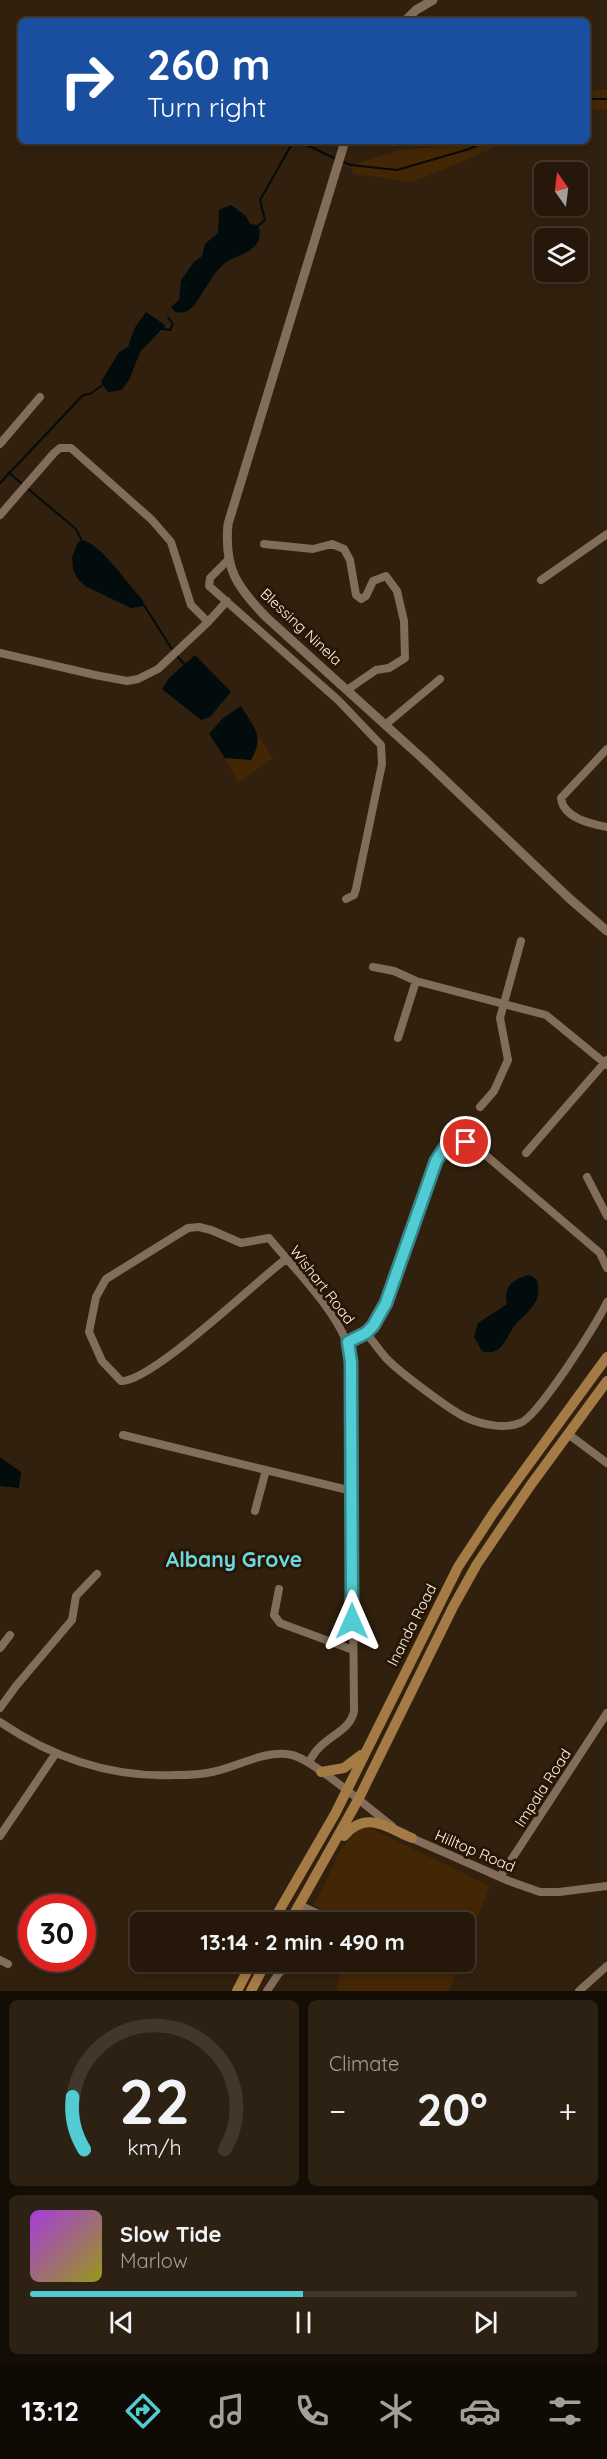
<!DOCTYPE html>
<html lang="en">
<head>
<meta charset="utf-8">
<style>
	:root { --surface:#25180a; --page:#2d2113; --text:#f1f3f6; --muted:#a3a09c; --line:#42372b; --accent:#51ccd3 }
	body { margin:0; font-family:Quicksand,sans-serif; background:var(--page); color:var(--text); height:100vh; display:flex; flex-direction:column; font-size:22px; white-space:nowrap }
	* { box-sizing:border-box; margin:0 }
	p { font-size:20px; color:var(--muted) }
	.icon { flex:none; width:33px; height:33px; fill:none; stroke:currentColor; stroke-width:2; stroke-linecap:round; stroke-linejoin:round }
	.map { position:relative; height:1991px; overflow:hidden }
	.drawer { display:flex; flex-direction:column; gap:9px; padding:9px; background:#140d06; flex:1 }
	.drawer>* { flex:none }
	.guide { position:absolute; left:18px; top:18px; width:572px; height:126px; border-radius:9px; box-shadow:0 3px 9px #0003,0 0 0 2px var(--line); background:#1a4fa0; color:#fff; overflow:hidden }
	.needle { width:39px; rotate:346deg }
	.controls { position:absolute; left:534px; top:162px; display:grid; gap:12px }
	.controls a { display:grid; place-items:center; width:54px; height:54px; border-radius:9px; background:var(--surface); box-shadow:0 3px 9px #0003,0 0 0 2px var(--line); font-size:30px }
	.speed { position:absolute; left:18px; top:1894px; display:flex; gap:12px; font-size:30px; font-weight:700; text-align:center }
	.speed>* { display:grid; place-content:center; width:78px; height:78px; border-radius:50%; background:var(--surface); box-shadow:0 3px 9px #0003,0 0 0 2px var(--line); line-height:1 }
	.speed .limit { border:9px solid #d22; background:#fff; color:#111 }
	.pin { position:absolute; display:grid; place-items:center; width:51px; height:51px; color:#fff; margin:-26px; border:3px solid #fff; border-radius:50%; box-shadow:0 2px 6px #0007 }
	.me { position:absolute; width:66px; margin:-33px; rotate:0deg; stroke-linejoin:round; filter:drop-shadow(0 0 4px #0008) }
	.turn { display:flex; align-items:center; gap:21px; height:126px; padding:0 30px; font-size:27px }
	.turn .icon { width:78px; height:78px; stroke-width:2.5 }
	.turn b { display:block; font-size:42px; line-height:51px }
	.big { font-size:45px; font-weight:700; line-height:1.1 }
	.drawer .card { flex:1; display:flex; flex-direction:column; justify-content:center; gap:9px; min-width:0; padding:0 21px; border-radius:9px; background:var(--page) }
	.drawer .dial { align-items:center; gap:0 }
	.dial svg { height:156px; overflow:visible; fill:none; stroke:var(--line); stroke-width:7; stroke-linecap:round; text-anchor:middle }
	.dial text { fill:var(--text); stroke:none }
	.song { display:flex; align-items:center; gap:18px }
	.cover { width:72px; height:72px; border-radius:9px; background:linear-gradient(135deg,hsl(280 70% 55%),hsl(60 70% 35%)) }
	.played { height:6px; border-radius:3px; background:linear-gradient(90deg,var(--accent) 50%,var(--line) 50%) }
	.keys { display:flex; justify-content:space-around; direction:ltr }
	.heat { display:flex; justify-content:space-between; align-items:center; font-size:33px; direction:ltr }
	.drawer .tiles { flex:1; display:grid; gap:9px; grid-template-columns:1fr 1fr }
	.card:last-child { grid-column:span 2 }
	.trip { position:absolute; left:130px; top:1912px; width:345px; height:60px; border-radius:9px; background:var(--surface); box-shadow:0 3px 9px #0003,0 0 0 2px var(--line); font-weight:700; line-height:60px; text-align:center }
	.dock { display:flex; height:96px; justify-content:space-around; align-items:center; background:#0f0a04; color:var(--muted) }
	.dock .icon { width:42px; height:42px }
	.dock .on { color:var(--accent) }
	.dock b { font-size:27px; color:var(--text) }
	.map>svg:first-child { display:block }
	.green { fill:#432705 }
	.water { fill:#020c0c }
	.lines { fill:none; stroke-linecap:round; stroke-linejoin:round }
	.stream { stroke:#020c0c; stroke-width:2 }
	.minor { stroke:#816d59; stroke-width:8 }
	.tertiary { stroke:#816d59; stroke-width:9 }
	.secondary { stroke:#a47a45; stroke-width:10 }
	.route-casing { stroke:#358589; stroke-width:15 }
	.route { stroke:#51ccd3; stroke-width:10 }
	.labels { text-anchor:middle; stroke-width:6; stroke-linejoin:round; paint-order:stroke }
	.street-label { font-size:15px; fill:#fdf2e7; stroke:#271605 }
	.district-label { font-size:21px; font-weight:bold; fill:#6cd9df; stroke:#271605 }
</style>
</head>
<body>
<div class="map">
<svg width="607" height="1991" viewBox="0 0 607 1991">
	<rect width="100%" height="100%" fill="#31200e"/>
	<!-- green -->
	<path class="green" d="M 607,89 L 607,110 L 587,109 L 587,91 Z
		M 455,141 L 510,141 L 413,182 L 353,174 L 351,165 L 400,150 L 444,146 Z
		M 258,736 L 273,758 L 238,783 L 225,758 L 251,759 L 258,747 Z
		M 363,1828 L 370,1828 L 490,1886 L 465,1950 L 465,1923 L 340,1923 L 339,1917 L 313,1905 C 330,1882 336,1842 363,1828 Z
		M 342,1962 L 460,1962 L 449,1991 L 337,1991 Z"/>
	<!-- water -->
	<path class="water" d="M 231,205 L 246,216 L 250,224 L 258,225 C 260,231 261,238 257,243 C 251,254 235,256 226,262 C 210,275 200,302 189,310 C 184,313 180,313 175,312 L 171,307 L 179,300 L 181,280 L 194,262 L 202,256 L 205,244 L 218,233 L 219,210 Z
		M 146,312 L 165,325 L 165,329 L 161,330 L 140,352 L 130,378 L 122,390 L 108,392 L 101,382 L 119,352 L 128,347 L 134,329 Z
		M 84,540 C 105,549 125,581 142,599 L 145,606 L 131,608 L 85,586 L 77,578 L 73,569 L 72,557 L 78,542 Z
		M 195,655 L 231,692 L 210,717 L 201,720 L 162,689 L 169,678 Z
		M 241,706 C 254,728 265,735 251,760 L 225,758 L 209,734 L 223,718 Z
		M 530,1275 L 537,1280 C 543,1302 529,1310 516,1324 C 506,1336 502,1358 482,1351 L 474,1337 L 478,1323 L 507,1304 C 503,1287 513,1278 530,1275 Z
		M 0,1457 L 21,1472 L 19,1488 L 0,1486 Z"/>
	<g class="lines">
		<!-- stream -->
		<path class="stream" d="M 586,99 L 607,99
			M 341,161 L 351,165 L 397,170 L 469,149 L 487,141
			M 257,227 L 265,220 L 260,200 L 293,142 L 305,144 L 336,159
			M 163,329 L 170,330 L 173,324 L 168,317
			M 8,472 L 76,529 L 82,541
			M 0,483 L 83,395 L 90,394 L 103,385
			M 144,605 L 173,651
			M 177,656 L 185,665"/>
		<!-- minor -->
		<path class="minor" d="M 0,444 L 40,397
			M 0,515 L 54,453 L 60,448 L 71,448 L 152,520 L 171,542 L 191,605 L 208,622 L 158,669 L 138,679 L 127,681 L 95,675 L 0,653
			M 264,544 L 313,549 L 332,544 L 344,549 L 350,560 L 356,595 L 361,599 L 366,596 L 373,581 L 386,576 L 397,591 L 404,621 L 405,658 L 389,668 L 376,670 L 347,690
			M 228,560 L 210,578 L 209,586 L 338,700 L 381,745 L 382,764 L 356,889 L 354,895 L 346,899
			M 541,580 L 607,534
			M 208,622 L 227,601
			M 385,725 L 440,679
			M 607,749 L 561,798 C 563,818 591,824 607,827
			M 373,967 L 394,971 L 416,981 L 546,1015 L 607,1065
			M 398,1038 L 416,981
			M 480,1107 L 494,1091 L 508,1060 L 500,1018 L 521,941
			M 526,1153 L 607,1060
			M 587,1177 L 607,1216
			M 286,1259 C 256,1281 152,1382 121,1381 L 102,1361 L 89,1332 L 96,1297 L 106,1279 L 188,1228 L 199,1227 L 211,1230 L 241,1243 L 269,1238 C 296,1271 342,1315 351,1356 L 354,1711 C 350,1734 320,1736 309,1763
			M 366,1333 C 373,1341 379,1350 386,1358 C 398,1371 451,1411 467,1418 C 483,1425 504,1429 520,1423 C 537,1418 599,1321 607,1302
			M 348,1343 L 366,1333 L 373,1326 L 386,1303 L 436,1161 L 446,1146 L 466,1142 L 482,1152 L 600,1253 L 607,1268
			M 568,1434 L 607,1463
			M 123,1435 L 352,1491
			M 255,1511 L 266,1470
			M 279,1589 L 274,1615 L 280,1623 L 353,1650
			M 0,1648 L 10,1635
			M 0,1708 L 16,1686 L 72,1620 L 76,1596 L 97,1574
			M 0,1722 C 53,1758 112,1778 176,1775 C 188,1775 200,1775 212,1772 C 238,1767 265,1749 292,1755 C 312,1759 372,1811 392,1826
			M 0,1836 L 56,1753
			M 407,1836 L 509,1881 L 540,1892 L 559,1892 L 607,1886
			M 500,1877 L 607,1713
			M 299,1905 L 325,1917 L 330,1923
			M 0,1960 L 8,1964
			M 267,1991 L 279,1973 L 294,1962
			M 579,1991 L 607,1966"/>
		<!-- tertiary -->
		<path class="tertiary" d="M 405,21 L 416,10 L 433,0
			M 345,141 L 228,524 C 224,568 236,586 266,617 L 423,759 L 570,899 L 607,931"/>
		<!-- secondary -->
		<path class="secondary" d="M 321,1772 L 344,1768 L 361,1755
			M 344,1836 C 366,1810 386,1827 412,1838
			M 272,1923 L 335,1814 L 458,1567 L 494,1512 L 607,1357
			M 289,1923 L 358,1800 L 453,1607 L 477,1564 L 530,1486 L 607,1381
			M 237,1991 L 252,1962
			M 251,1991 L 266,1962"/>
	</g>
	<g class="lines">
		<!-- route casing -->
		<g class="route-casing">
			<path id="route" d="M 352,1621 L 351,1362 L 348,1342 L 366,1333 L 373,1326 L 386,1303 L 436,1161 L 446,1146 L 466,1142"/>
		</g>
		<!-- route -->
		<use href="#route" class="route"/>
	</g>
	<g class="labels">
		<!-- street labels -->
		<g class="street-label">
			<text transform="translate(301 627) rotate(43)" y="5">Blessing Ninela</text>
			<text transform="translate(322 1285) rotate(52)" y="5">Wishart Road</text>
			<text transform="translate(412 1625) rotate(-63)" y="5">Inanda Road</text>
			<text transform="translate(543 1788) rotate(-57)" y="5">Impala Road</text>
			<text transform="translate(475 1851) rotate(23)" y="5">Hilltop Road</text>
		</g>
		<!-- district labels -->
		<g class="district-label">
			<text x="234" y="1567">Albany Grove</text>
		</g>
	</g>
</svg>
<div class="controls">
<a><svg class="needle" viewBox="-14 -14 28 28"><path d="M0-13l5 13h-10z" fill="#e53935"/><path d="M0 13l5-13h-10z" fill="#a3a09c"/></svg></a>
<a><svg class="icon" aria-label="layers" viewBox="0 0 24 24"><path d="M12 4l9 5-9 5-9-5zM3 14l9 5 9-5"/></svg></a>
</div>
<div class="speed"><div class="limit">30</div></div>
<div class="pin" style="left:466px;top:1142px;background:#d93025"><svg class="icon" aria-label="arrive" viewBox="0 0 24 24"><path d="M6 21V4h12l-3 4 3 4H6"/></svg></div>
<svg class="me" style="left:352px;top:1621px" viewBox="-20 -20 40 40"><path d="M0-17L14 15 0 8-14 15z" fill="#51ccd3" stroke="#fff" stroke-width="4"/></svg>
<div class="trip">13:14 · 2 min · 490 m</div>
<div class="guide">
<div class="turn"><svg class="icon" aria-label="right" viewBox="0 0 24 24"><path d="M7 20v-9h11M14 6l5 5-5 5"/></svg><div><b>260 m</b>Turn right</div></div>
</div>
</div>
<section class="drawer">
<div class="tiles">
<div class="card dial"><svg viewBox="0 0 100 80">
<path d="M14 69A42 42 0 1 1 86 69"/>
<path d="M14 69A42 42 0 0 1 8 42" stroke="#51ccd3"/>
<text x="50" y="56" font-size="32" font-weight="700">22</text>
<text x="50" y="72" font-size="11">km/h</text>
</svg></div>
<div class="card"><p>Climate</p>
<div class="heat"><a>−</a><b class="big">20°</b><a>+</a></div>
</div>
<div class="card">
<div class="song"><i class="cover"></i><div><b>Slow Tide</b><p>Marlow</p></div></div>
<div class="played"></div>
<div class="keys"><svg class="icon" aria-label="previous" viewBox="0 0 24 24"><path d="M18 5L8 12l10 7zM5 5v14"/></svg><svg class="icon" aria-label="pause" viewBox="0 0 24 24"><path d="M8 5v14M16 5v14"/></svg><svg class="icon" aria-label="next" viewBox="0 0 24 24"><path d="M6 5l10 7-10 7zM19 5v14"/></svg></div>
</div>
</div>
</section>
<nav class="dock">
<b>13:12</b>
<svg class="icon on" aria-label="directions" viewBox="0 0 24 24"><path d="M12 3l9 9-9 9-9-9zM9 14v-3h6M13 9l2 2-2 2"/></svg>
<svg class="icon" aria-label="music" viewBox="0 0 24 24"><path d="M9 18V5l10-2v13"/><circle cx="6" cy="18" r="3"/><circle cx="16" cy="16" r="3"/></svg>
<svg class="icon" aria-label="phone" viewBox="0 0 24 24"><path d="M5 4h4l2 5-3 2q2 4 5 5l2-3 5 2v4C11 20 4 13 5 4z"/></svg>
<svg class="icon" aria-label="climate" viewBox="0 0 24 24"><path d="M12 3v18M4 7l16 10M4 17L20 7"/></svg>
<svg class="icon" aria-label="car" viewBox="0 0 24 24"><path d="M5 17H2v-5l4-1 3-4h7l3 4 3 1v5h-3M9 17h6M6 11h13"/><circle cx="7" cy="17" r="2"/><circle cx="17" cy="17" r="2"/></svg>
<svg class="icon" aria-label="filters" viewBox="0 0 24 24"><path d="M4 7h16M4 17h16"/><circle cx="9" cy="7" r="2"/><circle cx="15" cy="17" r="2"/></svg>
</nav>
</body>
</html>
